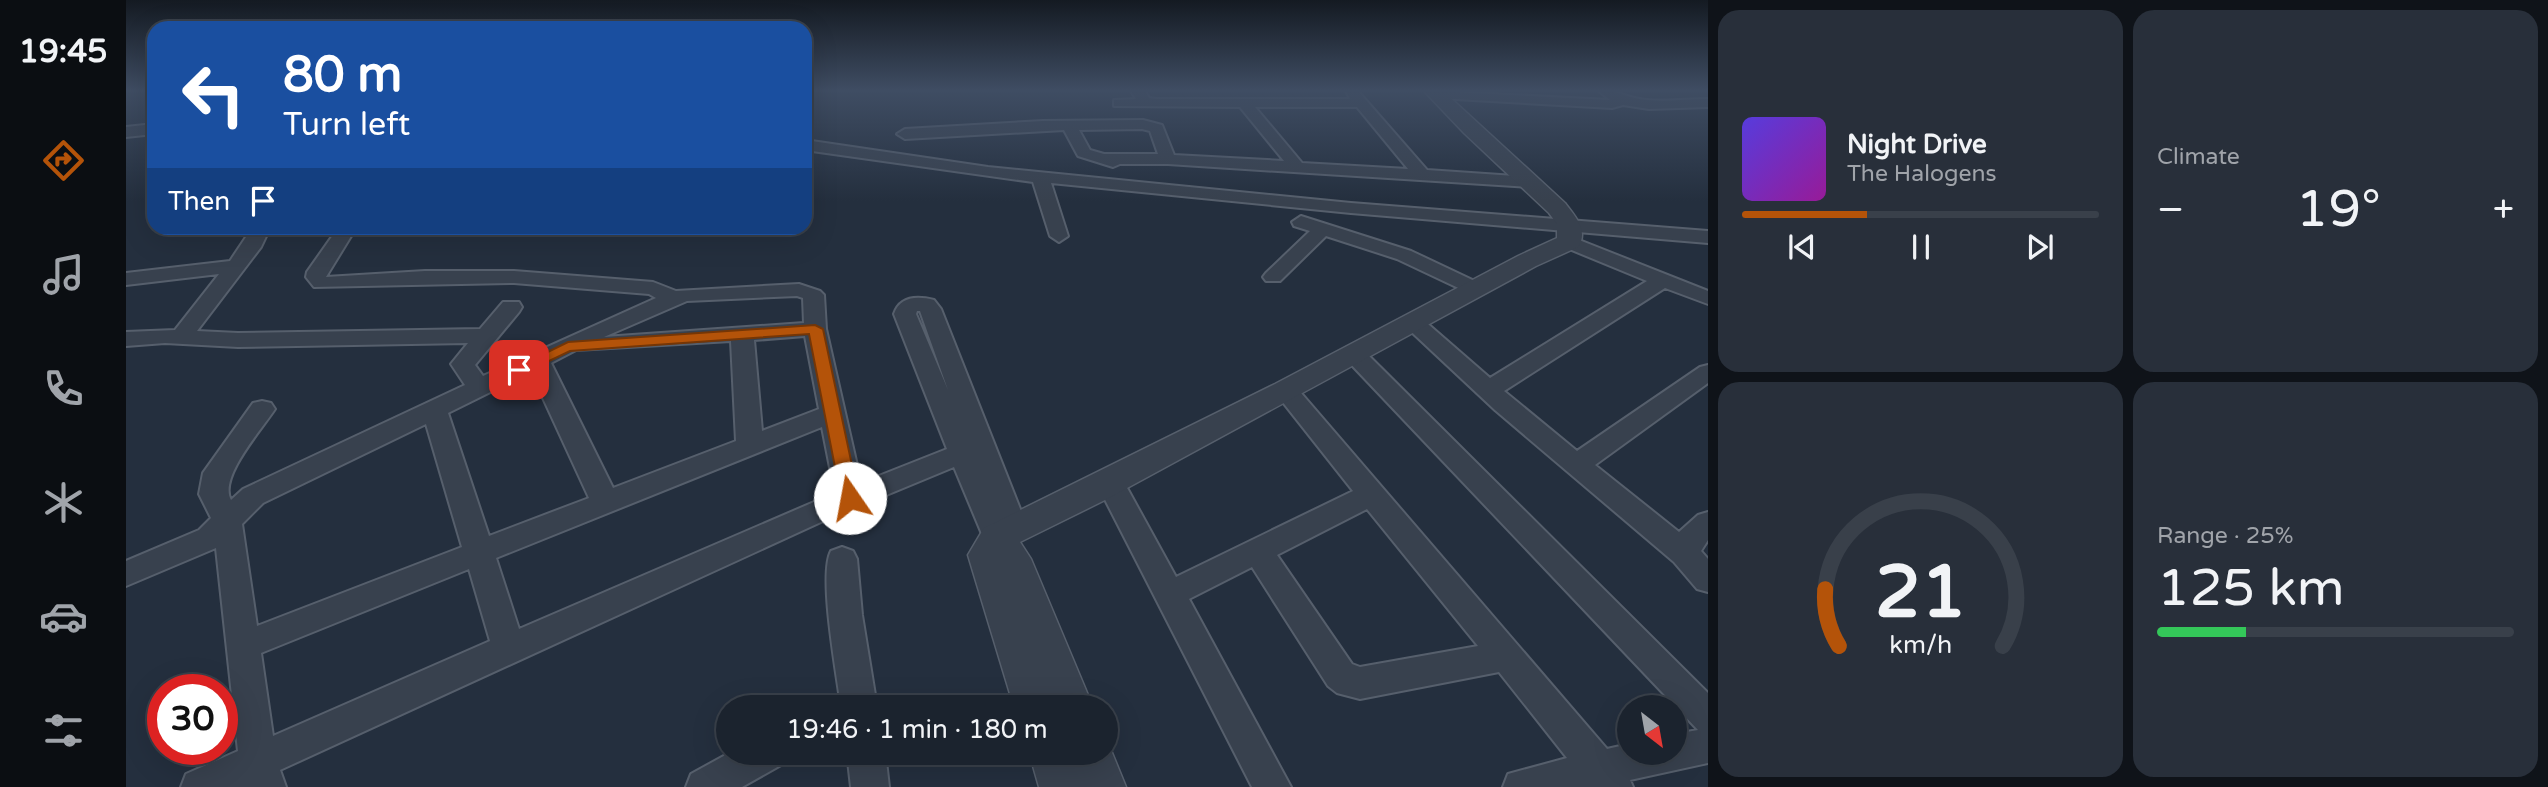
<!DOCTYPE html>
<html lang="en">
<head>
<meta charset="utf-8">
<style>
	:root { --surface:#1b232e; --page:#282f3a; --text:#f1f3f6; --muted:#a0a4aa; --line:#39404a; --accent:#b45309 }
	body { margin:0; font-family:"Varela Round",sans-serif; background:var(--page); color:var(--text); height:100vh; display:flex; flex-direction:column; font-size:26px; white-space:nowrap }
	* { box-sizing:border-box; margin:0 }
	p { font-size:23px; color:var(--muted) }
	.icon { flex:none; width:38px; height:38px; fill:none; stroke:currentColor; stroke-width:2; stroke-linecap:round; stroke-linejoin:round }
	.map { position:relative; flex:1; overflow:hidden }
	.panel { display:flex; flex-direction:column; gap:10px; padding:10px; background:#0f1319; width:840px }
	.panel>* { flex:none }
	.hud { position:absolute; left:21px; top:21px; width:665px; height:214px; border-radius:21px; box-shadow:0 7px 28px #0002,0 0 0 2px var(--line); background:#1a4fa0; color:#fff; overflow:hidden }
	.needle { width:46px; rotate:149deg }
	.controls { position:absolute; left:1491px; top:695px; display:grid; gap:14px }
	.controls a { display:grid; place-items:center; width:70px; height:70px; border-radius:50%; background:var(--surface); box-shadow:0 7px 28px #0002,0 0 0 2px var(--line); font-size:35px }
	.speed { position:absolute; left:21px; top:674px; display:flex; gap:14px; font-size:35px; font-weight:700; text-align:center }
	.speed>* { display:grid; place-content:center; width:91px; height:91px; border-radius:50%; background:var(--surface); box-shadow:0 7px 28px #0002,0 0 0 2px var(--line); line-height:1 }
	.speed .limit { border:10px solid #d22; background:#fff; color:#111 }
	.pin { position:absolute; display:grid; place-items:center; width:60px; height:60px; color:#fff; margin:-30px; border-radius:14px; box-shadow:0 4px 10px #0006 }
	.me { position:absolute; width:77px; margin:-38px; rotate:348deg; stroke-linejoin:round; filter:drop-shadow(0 0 5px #0008) }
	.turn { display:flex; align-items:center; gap:24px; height:147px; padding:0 21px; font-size:32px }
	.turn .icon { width:91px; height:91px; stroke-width:2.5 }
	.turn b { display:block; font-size:49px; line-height:60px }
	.then { display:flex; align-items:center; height:66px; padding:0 21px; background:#0003; gap:14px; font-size:26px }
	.big { font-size:52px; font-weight:600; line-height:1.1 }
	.panel .card { flex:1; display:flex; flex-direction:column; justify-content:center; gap:10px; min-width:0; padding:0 24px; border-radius:21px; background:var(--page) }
	.panel .dial { align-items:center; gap:0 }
	.dial svg { height:182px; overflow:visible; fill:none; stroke:var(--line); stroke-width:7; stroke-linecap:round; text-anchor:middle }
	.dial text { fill:var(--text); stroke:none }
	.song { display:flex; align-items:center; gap:21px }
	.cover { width:84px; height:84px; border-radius:10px; background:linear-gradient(135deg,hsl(250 70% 55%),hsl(300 70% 35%)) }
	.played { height:7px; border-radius:4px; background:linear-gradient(90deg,var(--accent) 35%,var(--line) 35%) }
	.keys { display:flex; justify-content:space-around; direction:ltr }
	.heat { display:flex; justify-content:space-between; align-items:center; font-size:38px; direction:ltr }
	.charge { height:10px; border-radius:5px; background:linear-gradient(90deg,#34c759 25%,var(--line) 0) }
	.panel .tiles { flex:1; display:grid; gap:10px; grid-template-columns:repeat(2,1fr) }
	.trip { position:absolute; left:590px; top:695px; width:402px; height:70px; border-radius:35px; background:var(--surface); box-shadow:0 7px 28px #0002,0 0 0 2px var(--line); font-weight:600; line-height:70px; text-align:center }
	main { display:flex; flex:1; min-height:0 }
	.dock { display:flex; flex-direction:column; width:126px; justify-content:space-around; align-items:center; background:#0b0e12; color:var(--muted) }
	.dock .icon { width:49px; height:49px }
	.dock .current { color:var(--accent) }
	.dock b { font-size:32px; color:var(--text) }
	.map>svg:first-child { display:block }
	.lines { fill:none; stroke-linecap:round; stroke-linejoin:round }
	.minor-casing { stroke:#565f6c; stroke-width:4 }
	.tertiary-casing { stroke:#565f6c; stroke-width:3 }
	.minor { fill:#38414e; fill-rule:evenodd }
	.tertiary { fill:#38414e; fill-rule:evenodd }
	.route { fill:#b45309; stroke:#753606; stroke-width:2 }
</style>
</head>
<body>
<main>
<nav class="dock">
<b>19:45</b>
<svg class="icon current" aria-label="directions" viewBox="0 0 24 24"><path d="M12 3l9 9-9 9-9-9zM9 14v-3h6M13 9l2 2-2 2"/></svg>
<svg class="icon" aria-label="music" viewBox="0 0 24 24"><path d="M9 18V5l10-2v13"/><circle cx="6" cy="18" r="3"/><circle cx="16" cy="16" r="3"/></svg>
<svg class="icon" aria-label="phone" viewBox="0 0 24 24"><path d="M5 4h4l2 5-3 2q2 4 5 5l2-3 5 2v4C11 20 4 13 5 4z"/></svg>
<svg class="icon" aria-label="climate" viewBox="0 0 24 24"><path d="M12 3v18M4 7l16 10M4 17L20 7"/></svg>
<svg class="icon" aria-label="car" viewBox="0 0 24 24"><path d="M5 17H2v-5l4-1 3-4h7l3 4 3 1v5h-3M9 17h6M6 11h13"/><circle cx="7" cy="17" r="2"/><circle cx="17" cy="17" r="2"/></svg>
<svg class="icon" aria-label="filters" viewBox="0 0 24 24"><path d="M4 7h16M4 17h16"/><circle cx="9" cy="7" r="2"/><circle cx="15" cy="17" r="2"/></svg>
</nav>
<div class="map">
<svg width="1582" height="787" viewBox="0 0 1582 787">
	<rect width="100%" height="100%" fill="#242f3e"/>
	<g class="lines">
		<!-- minor casing -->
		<g class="minor-casing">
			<path id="minor" d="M 1005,91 L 1019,91 L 1023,98 L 1030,99 L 1224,99 L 1220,91 L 1232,91 L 1301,170 L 1403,177 L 1412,182 L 1403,187 L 1042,164 L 994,164 L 987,167 L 952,156 L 938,130 L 779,139 L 771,134 L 779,129 L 917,121 L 1017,120 L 1036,125 L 1048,155 L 1158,161 L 1114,107 L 988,106 L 988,100 L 1010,99 ZM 1129,107 L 1231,107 L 1282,169 L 1176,163 ZM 1016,129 L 1024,131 L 1032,154 L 978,154 L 964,150 L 953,130 Z
				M 1307,91 L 1484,100 L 1473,91 C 1490,89 1503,99 1521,100 C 1541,102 1562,99 1582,99 L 1582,107 L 1523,109 L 1497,105 L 1486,108 L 1312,98 L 1307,97 Z
				M 28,124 L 28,134 L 0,137 L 0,127 Z
				M 679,140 L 862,167 L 1225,203 L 1582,231 L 1582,243 L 1225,213 L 925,183 L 942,236 L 933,242 L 924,236 L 907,182 L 679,150 Z
				M 1175,216 L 1285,251 L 1357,285 L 1360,289 L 1357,293 L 1343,293 L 1271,259 L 1200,236 L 1154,281 L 1140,281 L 1137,277 L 1140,273 L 1184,231 L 1168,226 L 1166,222 Z
				M 126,228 L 144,228 L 135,247 L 71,331 L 112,333 L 354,329 L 377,302 L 393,302 L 396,307 L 393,312 L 349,365 L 357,376 L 530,298 L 523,294 L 388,283 L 188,287 L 180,277 L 181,272 L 212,228 L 230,228 L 200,277 L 299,271 L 388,271 L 527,282 L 550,291 L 673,284 L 694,291 L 698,295 L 700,329 L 735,483 L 821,449 L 768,314 C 774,296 792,296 808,300 L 815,309 L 902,529 L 897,537 L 885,539 L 881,546 L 871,549 L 861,546 L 828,467 L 695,522 L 154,770 L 160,787 L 55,787 L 60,774 L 112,751 L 90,548 L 0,586 L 0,561 L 73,530 L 85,518 L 73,494 L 77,473 L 127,403 L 136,401 L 145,403 L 149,409 C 136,429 92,478 105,500 L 117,489 L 339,385 L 325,364 L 342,343 L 112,347 L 39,343 L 0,346 L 0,332 L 49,330 L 93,274 L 0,285 L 0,273 L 104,261 ZM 671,296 L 677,298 L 678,323 L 478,337 L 561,301 ZM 791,311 L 794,311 L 822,390 L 790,314 ZM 679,336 L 693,409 L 636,431 L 628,340 ZM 605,341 L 610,441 L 487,488 L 425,363 L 450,350 ZM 405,372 L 463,498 L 363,536 L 322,413 ZM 300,424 L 336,547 L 131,626 L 116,524 L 137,503 ZM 696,427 L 709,493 L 393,629 L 370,558 ZM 343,569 L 364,641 L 147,736 L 135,653 Z
				M 1443,236 L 1582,291 L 1582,304 L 1539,288 L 1378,391 L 1451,451 L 1574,367 L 1582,365 L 1582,383 L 1469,465 L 1553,532 L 1572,515 L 1582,512 L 1582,540 L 1575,551 L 1582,559 L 1582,592 L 1571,589 L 1548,562 L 1369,410 L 1276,323 L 1279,318 L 1295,318 L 1364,378 L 1521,281 L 1436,246 L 1433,242 L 1436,238 Z
				M 1228,347 L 1236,349 L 1582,693 L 1582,763 L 1504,780 L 1507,787 L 1377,787 L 1382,774 L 1441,758 L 1373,672 L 1234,699 L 1211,693 L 1202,686 L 1126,567 L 1063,599 L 1165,787 L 1126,787 L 970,482 L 974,475 L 984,472 L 994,475 L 1050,577 L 1227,491 L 1148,391 L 1151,386 L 1160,383 L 1169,386 L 1481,749 L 1503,744 L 1503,752 L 1549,752 L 1549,734 L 1572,730 L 1220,359 L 1216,354 L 1220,349 ZM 1241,509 L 1352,646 L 1234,667 L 1226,664 L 1151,555 Z
				M 716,547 L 727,551 L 731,559 L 736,615 L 751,707 L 715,707 C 711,675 692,575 705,551 Z
				M 605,752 L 660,752 L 655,765 L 616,787 L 560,787 L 565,774 Z
				M 721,752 L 759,752 L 763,787 L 725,787 Z"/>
		</g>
		<!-- tertiary casing -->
		<g class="tertiary-casing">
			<path id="tertiary" d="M 1298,91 L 1317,91 L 1439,203 C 1449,216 1463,231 1452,247 L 1410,266 L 979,500 L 894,542 L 905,559 L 967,707 L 888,707 L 842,555 L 858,528 L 1149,384 L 1392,256 L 1431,238 L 1431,224 L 1423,213 L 1338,133 Z
				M 980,738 L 1000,787 L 913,787 L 903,752 L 980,752 Z"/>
		</g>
		<!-- minor -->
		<use href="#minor" class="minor"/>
		<!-- tertiary -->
		<use href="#tertiary" class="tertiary"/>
	</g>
	<!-- sky -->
	<linearGradient id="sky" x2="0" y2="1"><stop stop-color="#141a22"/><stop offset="0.45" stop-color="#3f4d63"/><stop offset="1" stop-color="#3f4d63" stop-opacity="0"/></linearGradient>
	<rect width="1582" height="201" fill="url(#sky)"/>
	<!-- route -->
	<path class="route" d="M 689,325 L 697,329 L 733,498 L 731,503 L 718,503 L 715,498 L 683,334 L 444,351 L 398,373 L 387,373 L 385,370 L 442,342 Z"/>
</svg>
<div class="controls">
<a><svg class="needle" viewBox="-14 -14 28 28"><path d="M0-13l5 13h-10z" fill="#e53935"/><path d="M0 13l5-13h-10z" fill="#a0a4aa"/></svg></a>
</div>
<div class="speed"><div class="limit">30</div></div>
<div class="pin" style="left:393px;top:370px;background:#d93025"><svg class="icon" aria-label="arrive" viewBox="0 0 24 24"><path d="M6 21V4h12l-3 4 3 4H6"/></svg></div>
<svg class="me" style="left:724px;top:498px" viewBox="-20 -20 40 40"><circle r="19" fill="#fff"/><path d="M0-13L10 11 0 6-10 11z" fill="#b45309"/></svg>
<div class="trip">19:46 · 1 min · 180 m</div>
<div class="hud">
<div class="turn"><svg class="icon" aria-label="left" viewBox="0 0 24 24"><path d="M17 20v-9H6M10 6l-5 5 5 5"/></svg><div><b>80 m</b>Turn left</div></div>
<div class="then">Then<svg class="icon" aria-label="arrive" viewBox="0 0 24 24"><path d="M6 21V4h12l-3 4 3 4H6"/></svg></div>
</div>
</div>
<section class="panel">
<div class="tiles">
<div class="card">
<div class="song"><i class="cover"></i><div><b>Night Drive</b><p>The Halogens</p></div></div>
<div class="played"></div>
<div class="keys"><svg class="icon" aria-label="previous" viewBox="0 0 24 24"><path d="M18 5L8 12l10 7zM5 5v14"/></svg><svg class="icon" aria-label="pause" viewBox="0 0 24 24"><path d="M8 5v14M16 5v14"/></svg><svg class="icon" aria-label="next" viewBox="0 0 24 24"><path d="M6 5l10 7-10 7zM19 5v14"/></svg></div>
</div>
<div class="card"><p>Climate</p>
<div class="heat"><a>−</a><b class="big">19°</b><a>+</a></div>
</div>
<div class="card dial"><svg viewBox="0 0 100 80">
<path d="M14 69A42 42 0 1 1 86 69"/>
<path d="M14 69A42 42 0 0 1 8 44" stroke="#b45309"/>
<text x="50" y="56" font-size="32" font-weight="700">21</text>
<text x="50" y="72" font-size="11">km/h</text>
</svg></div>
<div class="card"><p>Range · 25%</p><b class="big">125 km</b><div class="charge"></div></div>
</div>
</section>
</main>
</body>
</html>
